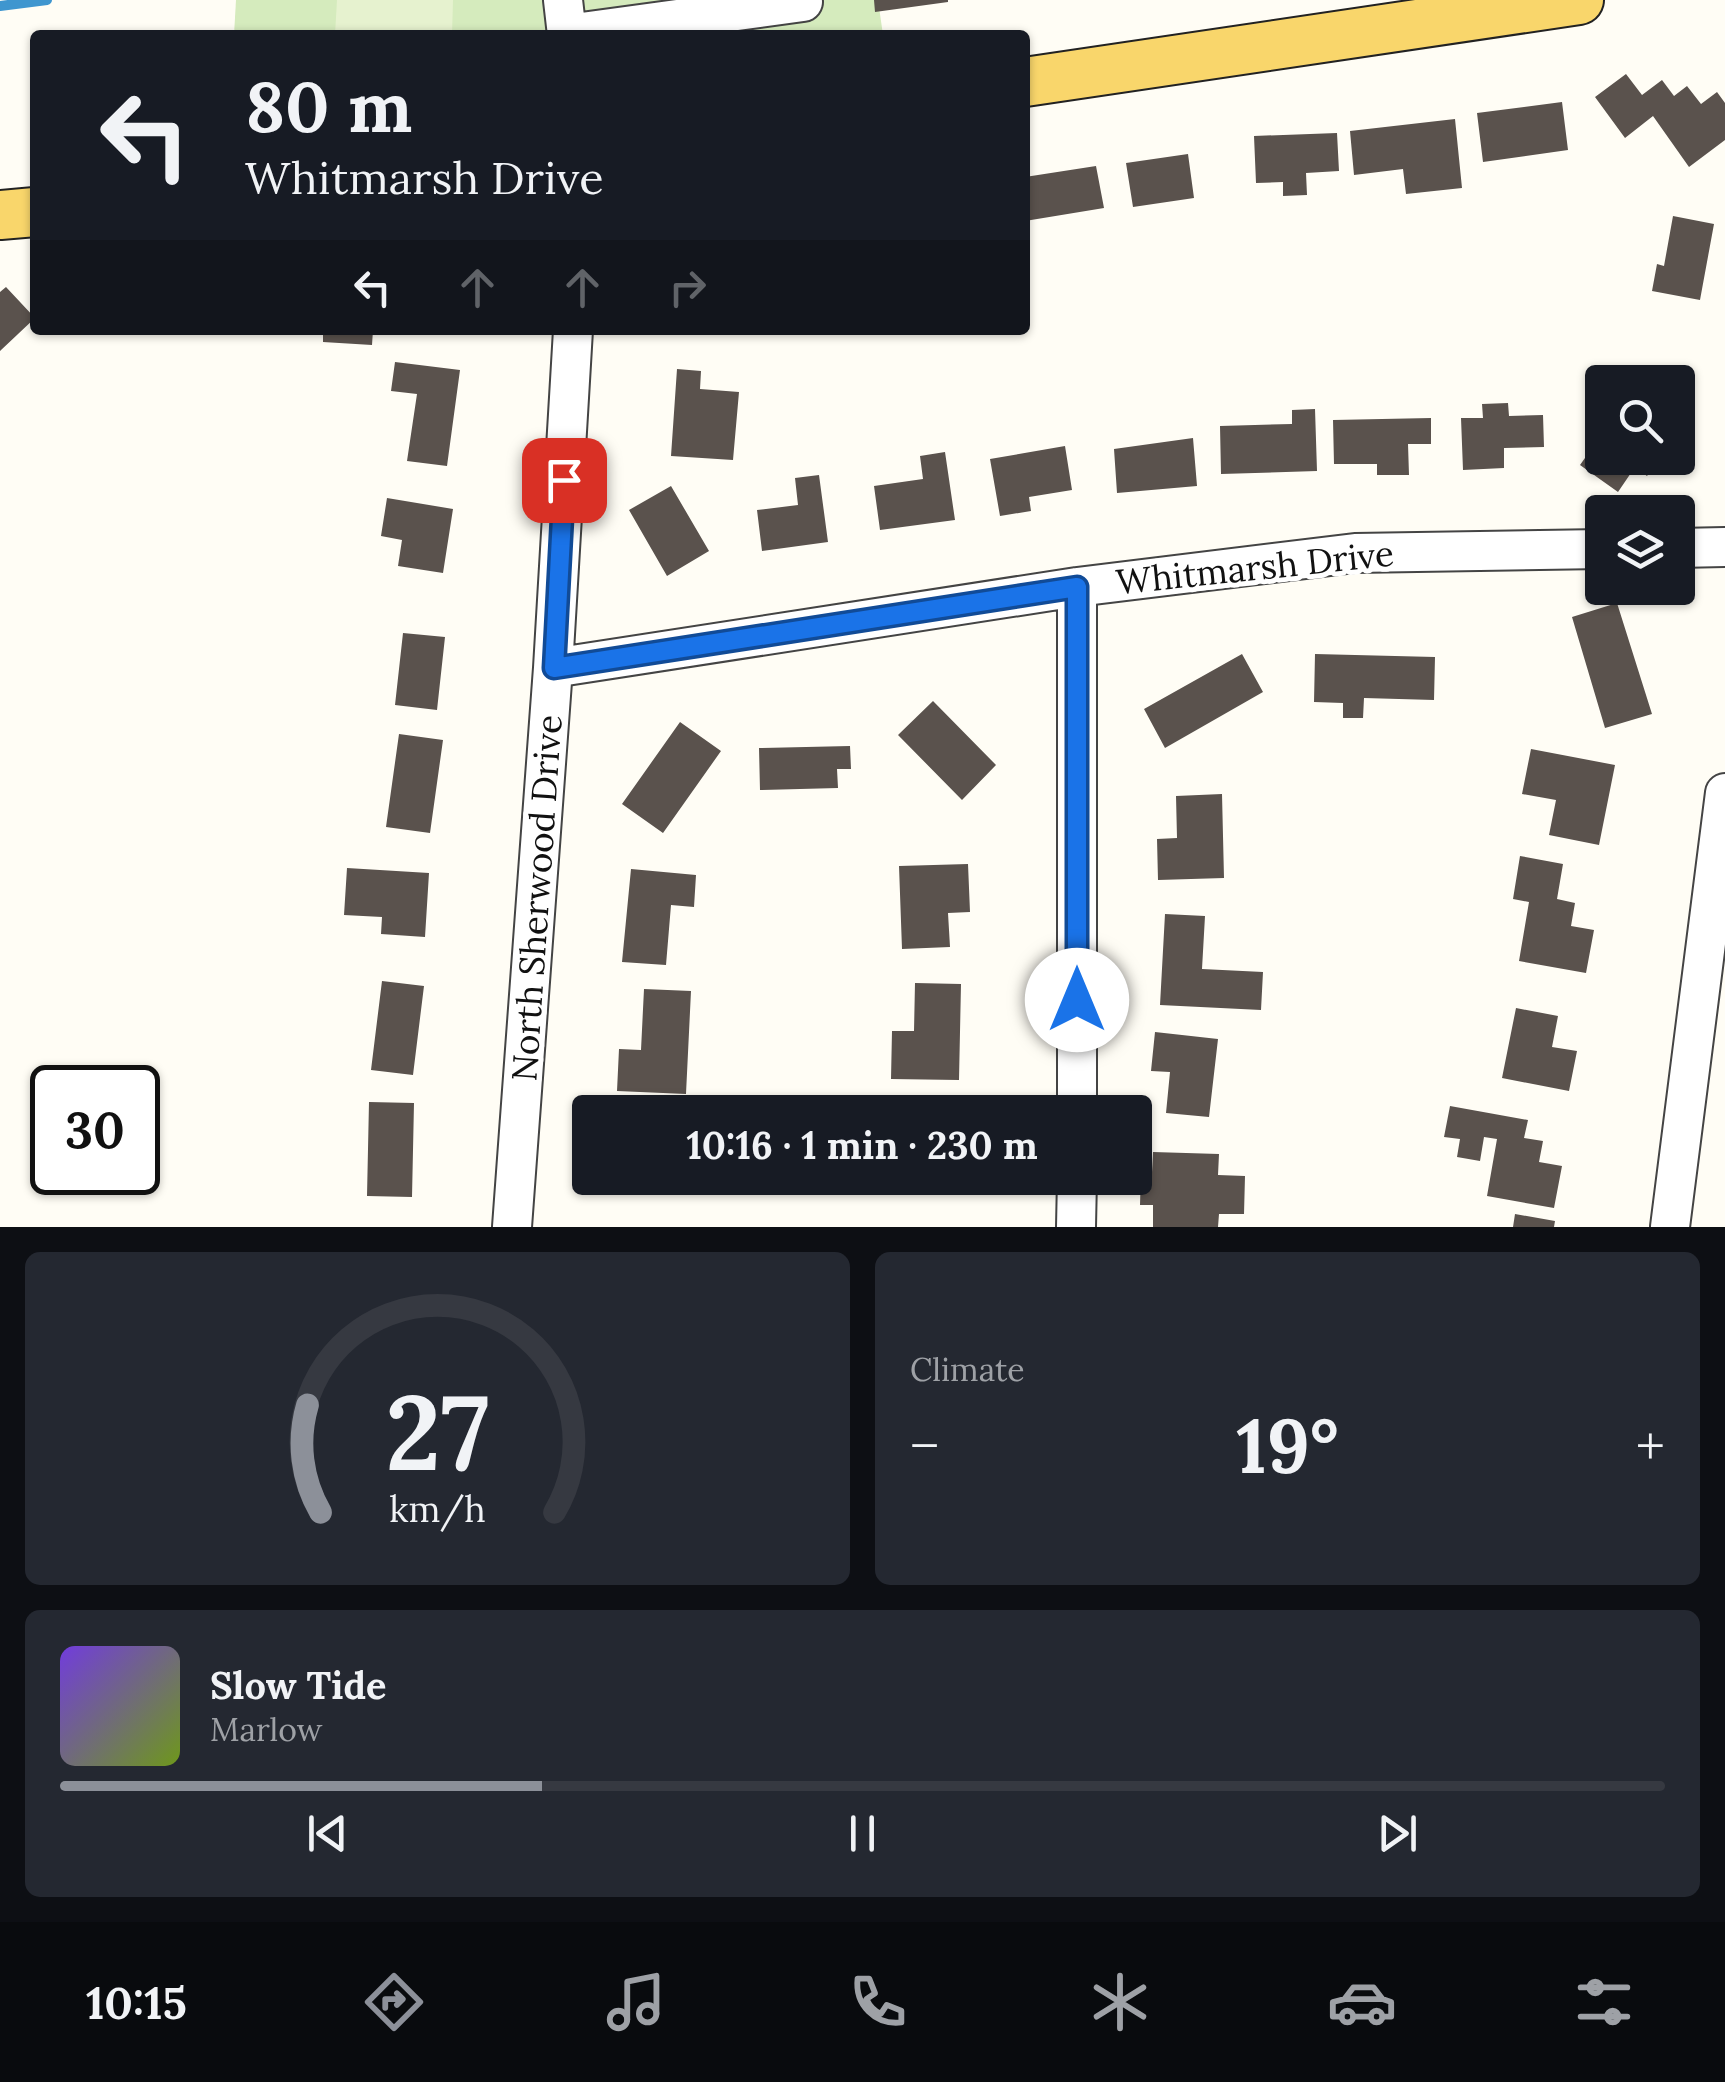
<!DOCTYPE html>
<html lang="en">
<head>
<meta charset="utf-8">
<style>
	:root { --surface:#171b24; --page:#242831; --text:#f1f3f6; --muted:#9ea1a6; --line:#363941; --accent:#8c9099 }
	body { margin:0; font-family:Lora,serif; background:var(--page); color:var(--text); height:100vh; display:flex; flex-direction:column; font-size:38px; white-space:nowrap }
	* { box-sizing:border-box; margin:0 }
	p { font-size:32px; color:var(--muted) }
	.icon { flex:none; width:55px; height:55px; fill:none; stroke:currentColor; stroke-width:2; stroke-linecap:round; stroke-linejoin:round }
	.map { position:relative; height:1227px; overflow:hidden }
	.drawer { display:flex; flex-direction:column; gap:25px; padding:25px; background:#0d0f14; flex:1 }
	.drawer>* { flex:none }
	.top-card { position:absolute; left:30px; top:30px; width:1000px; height:305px; border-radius:10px; box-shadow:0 2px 8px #0004; background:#171b24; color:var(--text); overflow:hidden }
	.tools { position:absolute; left:1585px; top:365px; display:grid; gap:20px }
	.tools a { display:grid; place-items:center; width:110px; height:110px; border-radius:10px; background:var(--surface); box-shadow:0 2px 8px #0004; font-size:50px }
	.speed { position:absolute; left:30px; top:1065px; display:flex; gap:20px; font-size:50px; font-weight:700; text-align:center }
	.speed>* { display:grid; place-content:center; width:130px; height:130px; border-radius:50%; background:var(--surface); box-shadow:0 2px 8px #0004; line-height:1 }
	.speed .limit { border:5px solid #111; border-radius:15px; background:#fff; color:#111 }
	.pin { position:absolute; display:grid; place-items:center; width:85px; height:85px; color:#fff; margin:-42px; border-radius:20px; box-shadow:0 5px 15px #0006 }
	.me { position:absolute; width:110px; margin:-55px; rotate:0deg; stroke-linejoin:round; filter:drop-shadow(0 0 8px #0008) }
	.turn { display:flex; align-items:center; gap:35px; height:210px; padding:0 50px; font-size:45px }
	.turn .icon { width:130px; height:130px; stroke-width:2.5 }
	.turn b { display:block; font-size:70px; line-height:85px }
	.lanes { display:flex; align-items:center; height:95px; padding:0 50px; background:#0003; justify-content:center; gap:50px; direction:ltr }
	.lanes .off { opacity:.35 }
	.big { font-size:75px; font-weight:800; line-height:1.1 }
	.drawer .tile { flex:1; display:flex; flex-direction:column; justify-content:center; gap:15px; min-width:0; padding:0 35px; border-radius:15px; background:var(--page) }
	.drawer .dial { align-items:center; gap:0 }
	.dial svg { height:260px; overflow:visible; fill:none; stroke:var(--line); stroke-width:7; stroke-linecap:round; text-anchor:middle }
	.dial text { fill:var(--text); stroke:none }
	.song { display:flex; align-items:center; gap:30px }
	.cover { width:120px; height:120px; border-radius:15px; background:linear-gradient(135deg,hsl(260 70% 55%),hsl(80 70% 35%)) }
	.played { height:10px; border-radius:5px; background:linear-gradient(90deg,var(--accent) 30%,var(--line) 30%) }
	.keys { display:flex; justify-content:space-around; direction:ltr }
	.heat { display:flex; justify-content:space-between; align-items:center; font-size:55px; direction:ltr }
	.drawer .tiles { flex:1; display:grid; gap:25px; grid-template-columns:1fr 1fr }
	.tile:last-child { grid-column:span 2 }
	.trip { position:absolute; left:572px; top:1095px; width:580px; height:100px; border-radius:10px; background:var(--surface); box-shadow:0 2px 8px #0004; font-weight:800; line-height:100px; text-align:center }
	.menu { display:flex; height:160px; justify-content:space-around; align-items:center; background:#090b0e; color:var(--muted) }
	.menu .icon { width:70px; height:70px }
	.menu .current { color:var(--accent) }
	.menu b { font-size:45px; color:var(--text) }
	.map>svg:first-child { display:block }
	.green { fill:#d5ebbd }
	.pitch { fill:#e6f2cf }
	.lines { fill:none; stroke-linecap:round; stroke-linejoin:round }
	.stream { stroke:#3f96cf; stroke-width:10 }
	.building { fill:#5a524d }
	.minor-casing { stroke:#444; stroke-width:42 }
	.major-casing { stroke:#222; stroke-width:52 }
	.minor { stroke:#fff; stroke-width:38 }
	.major { stroke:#f9d66b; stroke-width:48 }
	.route-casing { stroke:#114b97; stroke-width:25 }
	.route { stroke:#1a73e8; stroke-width:18 }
	.labels { text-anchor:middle; stroke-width:10; stroke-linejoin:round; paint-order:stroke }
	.street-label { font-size:35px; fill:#111; stroke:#fff }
</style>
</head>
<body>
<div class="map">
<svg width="1725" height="1227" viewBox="0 0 1725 1227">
	<rect width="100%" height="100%" fill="#fffdf5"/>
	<!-- green -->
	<path class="green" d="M 236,0 L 878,0 L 883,35 L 234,35 Z"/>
	<!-- pitch -->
	<path class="pitch" d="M 337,0 L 453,0 L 452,35 L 335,35 Z"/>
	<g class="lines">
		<!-- stream -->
		<path class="stream" d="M 0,6 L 47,0"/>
	</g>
	<!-- building -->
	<path class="building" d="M 874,0 L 948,0 L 948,2 L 875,12 Z
		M 1626,74 L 1642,95 L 1662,80 L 1674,96 L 1687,86 L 1701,104 L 1717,92 L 1725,103 L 1725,140 L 1689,167 L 1653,116 L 1625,138 L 1595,97 Z
		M 1562,102 L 1568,150 L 1483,162 L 1477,113 Z
		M 1455,119 L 1462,188 L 1406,194 L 1403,169 L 1354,175 L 1350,131 Z
		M 1337,133 L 1339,171 L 1306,173 L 1307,195 L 1283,196 L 1283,182 L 1256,183 L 1254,136 Z
		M 1188,154 L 1194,198 L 1133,207 L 1126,163 Z
		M 1096,166 L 1104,208 L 1025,221 L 1025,177 Z
		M 1673,216 L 1714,224 L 1700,300 L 1652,291 L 1657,264 L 1664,266 Z
		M 6,287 L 35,318 L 0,351 L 0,292 Z
		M 323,330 L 373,330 L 372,345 L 323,342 Z
		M 395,362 L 460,370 L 447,466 L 407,461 L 417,394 L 391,391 Z
		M 677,369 L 701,371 L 700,389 L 739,392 L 733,460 L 671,456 Z
		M 1508,403 L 1509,416 L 1543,415 L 1544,447 L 1504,448 L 1504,468 L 1463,470 L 1461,418 L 1483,418 L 1482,404 Z
		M 1315,409 L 1317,471 L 1221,474 L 1220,426 L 1292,424 L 1292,410 Z
		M 1431,418 L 1431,444 L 1408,444 L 1409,475 L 1377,475 L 1377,464 L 1334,464 L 1333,420 Z
		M 1602,434 L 1602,458 L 1660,458 L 1647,476 L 1635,467 L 1618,492 L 1580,465 Z
		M 1193,438 L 1197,486 L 1117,493 L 1114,449 Z
		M 1065,446 L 1072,490 L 1029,497 L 1031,511 L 1000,516 L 990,459 Z
		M 945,452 L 955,520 L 880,530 L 874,486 L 923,479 L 920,456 Z
		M 819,475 L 828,542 L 762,551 L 757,510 L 798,505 L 795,478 Z
		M 671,486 L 709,551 L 667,576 L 629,510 Z
		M 387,498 L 453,509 L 443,573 L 398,566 L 402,540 L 381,536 Z
		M 1617,603 L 1652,714 L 1605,728 L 1572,617 Z
		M 403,633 L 445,637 L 437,710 L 395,705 Z
		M 1242,654 L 1263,692 L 1165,748 L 1144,709 Z
		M 1315,654 L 1435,657 L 1434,700 L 1364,698 L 1363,718 L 1343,718 L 1343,703 L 1314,702 Z
		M 933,701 L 996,765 L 962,800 L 898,735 Z
		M 680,722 L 721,751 L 663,833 L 622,804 Z
		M 399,734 L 443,740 L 430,833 L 386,827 Z
		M 850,746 L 851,769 L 837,769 L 838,788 L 760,790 L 759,748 Z
		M 1531,749 L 1615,765 L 1599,845 L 1549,835 L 1556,800 L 1522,794 Z
		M 1222,794 L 1224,878 L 1158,880 L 1157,839 L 1177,838 L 1176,796 Z
		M 1520,856 L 1563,864 L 1557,899 L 1575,903 L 1571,926 L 1594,930 L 1586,973 L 1519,961 L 1529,902 L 1513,899 Z
		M 968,864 L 970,912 L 948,913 L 950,947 L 902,949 L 899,866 Z
		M 347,868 L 429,873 L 425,937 L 381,934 L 382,917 L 344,915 Z
		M 631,869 L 696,875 L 694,907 L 671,905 L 666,965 L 622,962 Z
		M 1165,914 L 1205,916 L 1202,969 L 1263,972 L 1261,1010 L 1160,1005 Z
		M 382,981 L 424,986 L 413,1075 L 371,1070 Z
		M 915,983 L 961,984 L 959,1080 L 891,1079 L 892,1031 L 914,1031 Z
		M 644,989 L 691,991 L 686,1094 L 617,1091 L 619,1049 L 641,1050 Z
		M 1516,1008 L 1558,1016 L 1552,1047 L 1577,1051 L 1569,1091 L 1502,1078 Z
		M 1155,1032 L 1218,1039 L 1209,1117 L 1166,1113 L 1170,1072 L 1151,1071 Z
		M 369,1102 L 414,1103 L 412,1197 L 367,1196 Z
		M 1450,1106 L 1528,1120 L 1524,1138 L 1543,1141 L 1539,1162 L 1562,1166 L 1554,1208 L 1487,1196 L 1497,1139 L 1484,1137 L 1480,1161 L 1457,1157 L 1460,1139 L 1444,1137 Z
		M 1153,1152 L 1219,1154 L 1218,1175 L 1245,1176 L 1244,1214 L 1219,1214 L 1218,1227 L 1153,1227 L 1153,1205 L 1140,1205 L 1141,1171 L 1152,1172 Z
		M 613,1178 L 674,1178 L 673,1186 L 613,1183 Z
		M 910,1178 L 955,1178 L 955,1193 L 910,1191 Z
		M 1515,1214 L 1555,1221 L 1554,1227 L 1513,1227 Z"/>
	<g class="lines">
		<!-- minor casing -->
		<g class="minor-casing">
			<path id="minor" d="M 563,0 L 567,35
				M 567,34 L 803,2
				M 1678,548 L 1725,547
				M 1077,587 L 1077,1112
				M 553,668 L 1077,587 L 1355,553 L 1602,549
				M 512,1227 L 553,668 L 573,330
				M 1076,1227 L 1077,1178
				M 1670,1227 L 1725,793"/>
		</g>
		<!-- major casing -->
		<g class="major-casing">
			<path id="major" d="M 1025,82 L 1579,0
				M 0,215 L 35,212"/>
		</g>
		<!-- minor -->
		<use href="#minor" class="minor"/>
		<!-- major -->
		<use href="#major" class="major"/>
	</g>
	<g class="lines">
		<!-- route casing -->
		<g class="route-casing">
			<path id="route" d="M 564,480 L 554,668 L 1077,587 L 1077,1000"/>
		</g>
		<!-- route -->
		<use href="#route" class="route"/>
	</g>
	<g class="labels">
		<!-- street labels -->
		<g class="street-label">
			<text transform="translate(1255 568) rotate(-6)" y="12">Whitmarsh Drive</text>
			<text transform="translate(537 898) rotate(-86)" y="12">North Sherwood Drive</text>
		</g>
	</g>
</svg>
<div class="tools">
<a><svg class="icon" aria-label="search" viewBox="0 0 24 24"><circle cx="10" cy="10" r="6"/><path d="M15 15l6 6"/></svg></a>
<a><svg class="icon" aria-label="layers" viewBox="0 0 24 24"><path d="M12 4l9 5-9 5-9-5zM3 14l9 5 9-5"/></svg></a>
</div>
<div class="speed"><div class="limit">30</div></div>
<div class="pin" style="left:564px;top:480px;background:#d93025"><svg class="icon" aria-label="arrive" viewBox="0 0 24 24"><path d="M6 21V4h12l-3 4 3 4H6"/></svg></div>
<svg class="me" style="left:1077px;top:1000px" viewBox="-20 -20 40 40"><circle r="19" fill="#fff"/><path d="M0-13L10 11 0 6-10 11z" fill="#1a73e8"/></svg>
<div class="trip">10:16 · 1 min · 230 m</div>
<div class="top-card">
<div class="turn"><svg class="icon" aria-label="left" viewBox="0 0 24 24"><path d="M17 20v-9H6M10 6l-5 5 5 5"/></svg><div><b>80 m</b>Whitmarsh Drive</div></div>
<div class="lanes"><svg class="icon" aria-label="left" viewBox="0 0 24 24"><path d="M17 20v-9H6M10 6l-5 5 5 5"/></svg><svg class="icon off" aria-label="ahead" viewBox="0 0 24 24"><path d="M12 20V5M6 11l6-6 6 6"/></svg><svg class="icon off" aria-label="ahead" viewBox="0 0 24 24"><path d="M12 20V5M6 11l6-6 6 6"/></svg><svg class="icon off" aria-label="right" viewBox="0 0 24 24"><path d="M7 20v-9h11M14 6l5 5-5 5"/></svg></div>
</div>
</div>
<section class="drawer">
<div class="tiles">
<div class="tile dial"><svg viewBox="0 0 100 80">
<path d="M14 69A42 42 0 1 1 86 69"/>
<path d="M14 69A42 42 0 0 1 10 36" stroke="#8c9099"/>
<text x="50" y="56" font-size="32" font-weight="700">27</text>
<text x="50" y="72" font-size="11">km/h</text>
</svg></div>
<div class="tile"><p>Climate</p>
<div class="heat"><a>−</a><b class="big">19°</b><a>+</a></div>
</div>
<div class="tile">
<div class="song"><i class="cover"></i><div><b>Slow Tide</b><p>Marlow</p></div></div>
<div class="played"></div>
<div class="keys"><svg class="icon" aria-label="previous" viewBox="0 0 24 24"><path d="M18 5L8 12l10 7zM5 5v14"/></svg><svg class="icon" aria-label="pause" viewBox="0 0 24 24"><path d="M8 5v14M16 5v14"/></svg><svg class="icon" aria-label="next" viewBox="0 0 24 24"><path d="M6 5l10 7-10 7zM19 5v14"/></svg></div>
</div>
</div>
</section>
<nav class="menu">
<b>10:15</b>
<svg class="icon current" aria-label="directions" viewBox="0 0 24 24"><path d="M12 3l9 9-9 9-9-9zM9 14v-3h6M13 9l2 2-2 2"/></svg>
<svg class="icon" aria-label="music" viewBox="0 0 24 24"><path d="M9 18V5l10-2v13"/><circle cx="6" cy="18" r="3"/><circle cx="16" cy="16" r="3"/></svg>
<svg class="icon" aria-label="phone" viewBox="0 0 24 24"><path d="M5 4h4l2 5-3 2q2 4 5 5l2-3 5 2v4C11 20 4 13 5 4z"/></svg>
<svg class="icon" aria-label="climate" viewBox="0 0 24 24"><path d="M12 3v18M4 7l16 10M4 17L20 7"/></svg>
<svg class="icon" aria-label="car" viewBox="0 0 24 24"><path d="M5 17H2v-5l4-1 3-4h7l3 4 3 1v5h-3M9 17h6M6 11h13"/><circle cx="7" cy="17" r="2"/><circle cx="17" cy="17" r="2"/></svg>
<svg class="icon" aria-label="filters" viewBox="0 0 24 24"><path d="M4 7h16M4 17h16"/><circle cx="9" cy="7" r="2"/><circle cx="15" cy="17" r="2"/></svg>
</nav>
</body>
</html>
